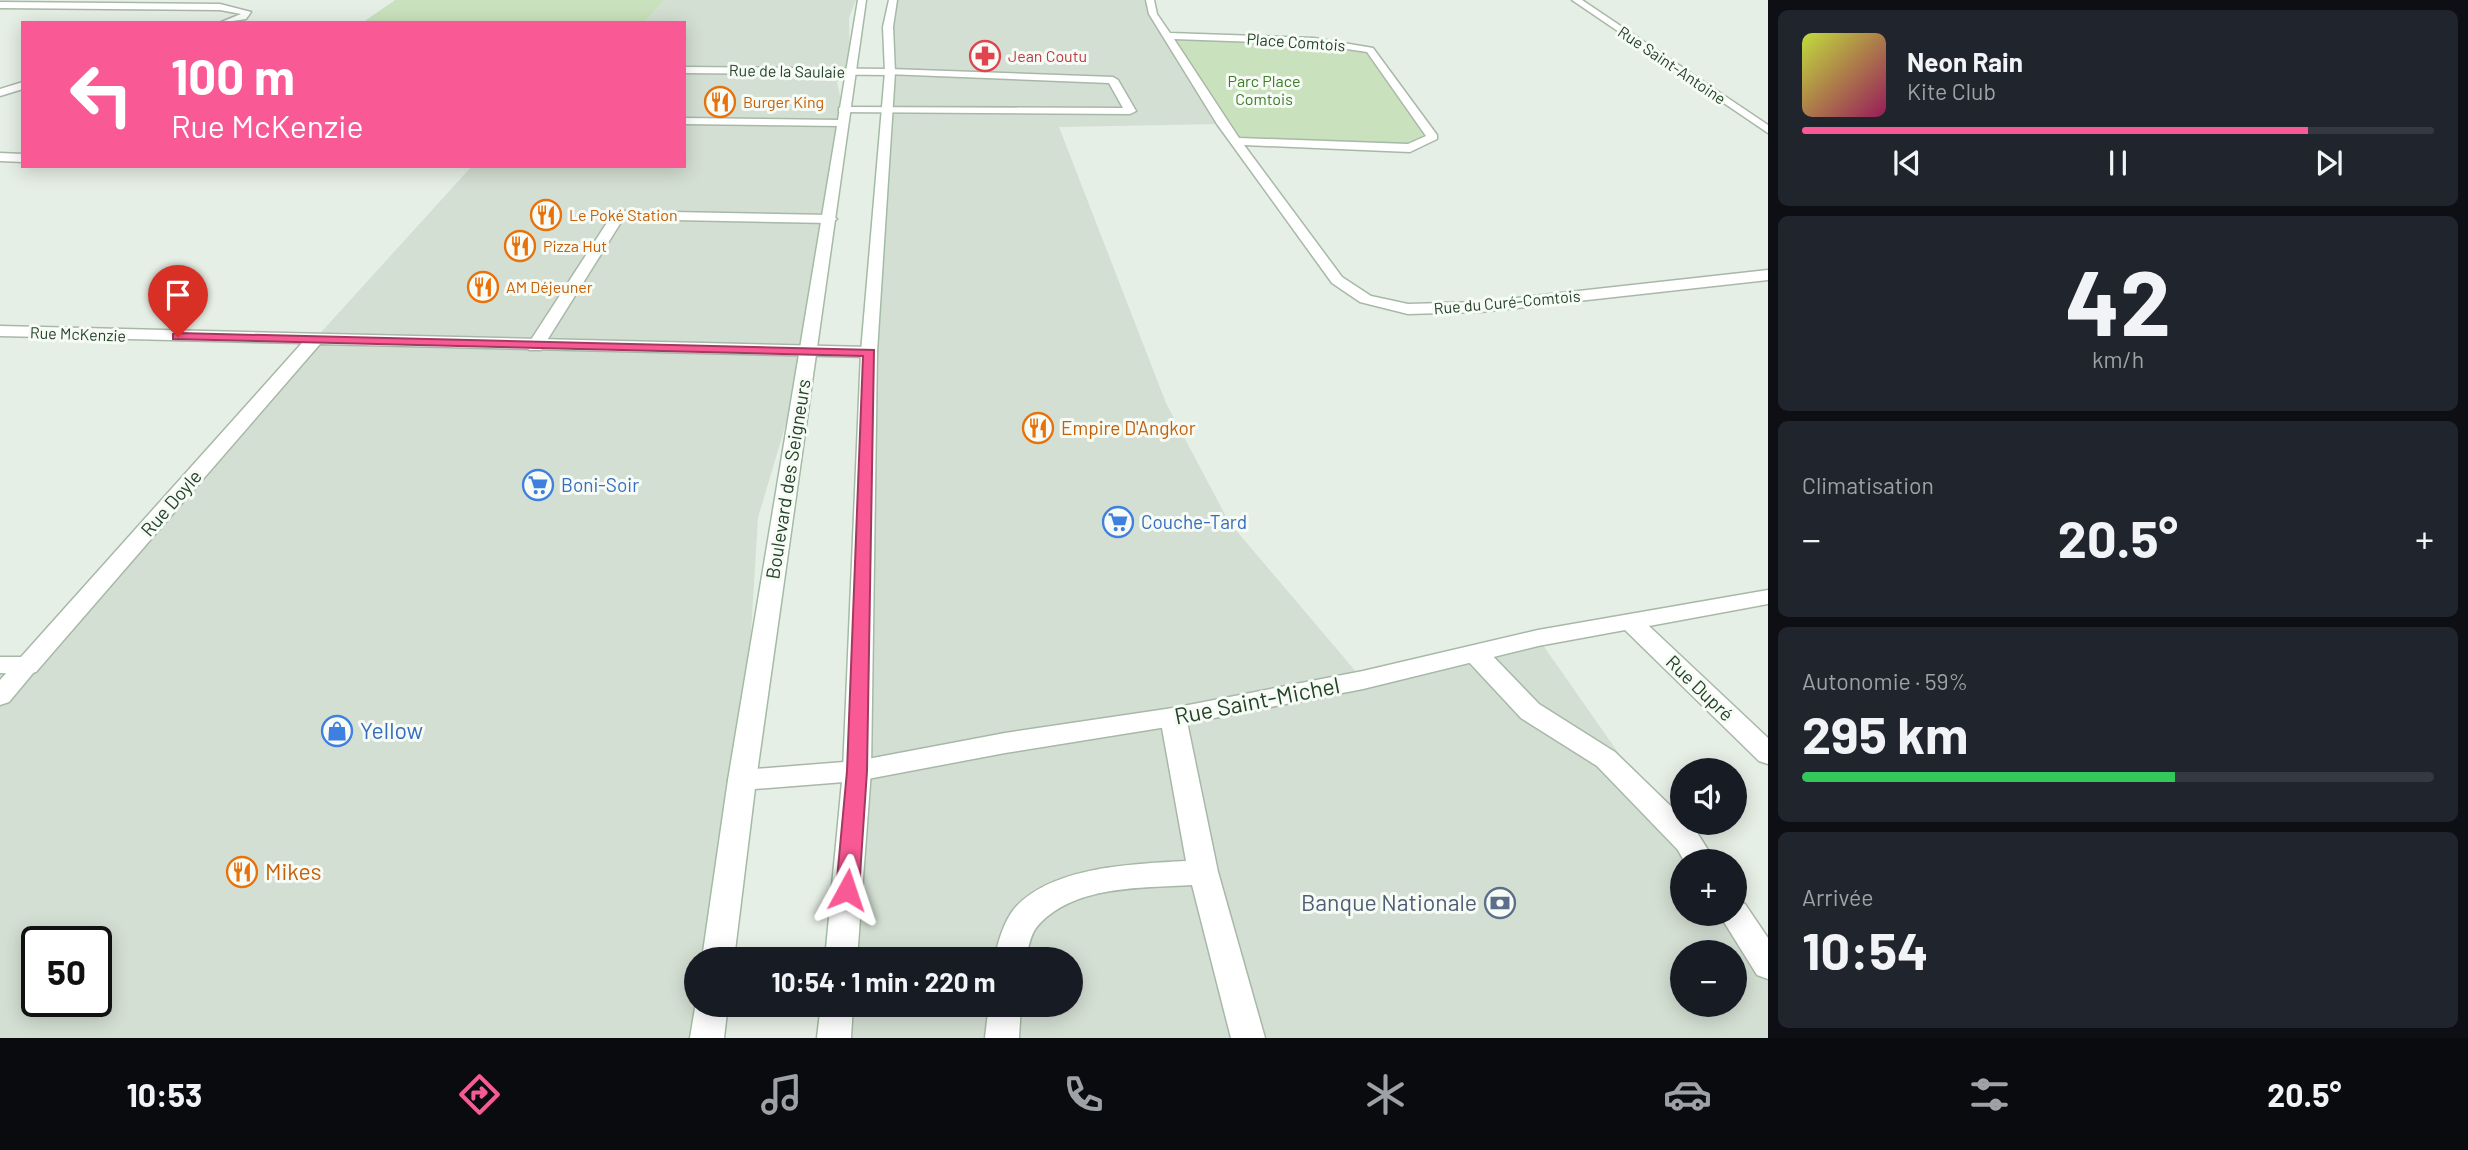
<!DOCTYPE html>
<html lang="fr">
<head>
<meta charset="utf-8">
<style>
	:root { --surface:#171b24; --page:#20242c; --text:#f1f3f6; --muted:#9ea1a6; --line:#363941; --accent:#f95994 }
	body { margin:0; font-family:Barlow,sans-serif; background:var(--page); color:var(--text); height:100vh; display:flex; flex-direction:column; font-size:26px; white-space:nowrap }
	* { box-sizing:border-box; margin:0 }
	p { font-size:23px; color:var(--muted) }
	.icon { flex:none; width:38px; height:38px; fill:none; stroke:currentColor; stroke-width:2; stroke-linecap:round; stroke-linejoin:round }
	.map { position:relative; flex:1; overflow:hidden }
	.drawer { display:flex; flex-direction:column; gap:10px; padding:10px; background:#0d0f14; width:700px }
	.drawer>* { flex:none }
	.guide { position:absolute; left:21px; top:21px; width:665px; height:147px; border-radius:0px; box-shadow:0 4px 18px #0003; background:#f95994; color:#fff; overflow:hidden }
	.tools { position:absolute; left:1670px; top:758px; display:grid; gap:14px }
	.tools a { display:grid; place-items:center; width:77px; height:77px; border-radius:50%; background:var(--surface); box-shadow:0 4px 18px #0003; font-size:35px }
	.speed { position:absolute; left:21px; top:926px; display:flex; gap:14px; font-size:35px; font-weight:700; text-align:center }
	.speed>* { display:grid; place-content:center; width:91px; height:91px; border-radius:50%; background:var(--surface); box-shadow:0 4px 18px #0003; line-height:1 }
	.speed .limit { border:4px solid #111; border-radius:10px; background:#fff; color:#111 }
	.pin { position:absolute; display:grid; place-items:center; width:60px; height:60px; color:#fff; margin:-72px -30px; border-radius:50% 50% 50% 0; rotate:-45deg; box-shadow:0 0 7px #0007 }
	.pin .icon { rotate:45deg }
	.me { position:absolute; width:77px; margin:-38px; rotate:5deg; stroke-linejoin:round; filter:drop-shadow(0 0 5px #0008) }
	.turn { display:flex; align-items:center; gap:24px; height:147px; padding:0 35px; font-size:32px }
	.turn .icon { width:91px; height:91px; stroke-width:2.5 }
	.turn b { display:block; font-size:49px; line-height:60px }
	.big { font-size:52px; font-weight:700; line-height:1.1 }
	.drawer .tile { flex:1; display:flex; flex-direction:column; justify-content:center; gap:10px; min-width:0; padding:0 24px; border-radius:10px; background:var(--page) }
	.drawer .dial { align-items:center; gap:0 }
	.dial b { font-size:91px; line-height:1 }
	.song { display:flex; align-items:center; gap:21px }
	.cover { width:84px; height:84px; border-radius:10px; background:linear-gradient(135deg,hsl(70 70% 55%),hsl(330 70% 35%)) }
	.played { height:7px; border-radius:4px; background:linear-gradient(90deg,var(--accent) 80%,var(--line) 80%) }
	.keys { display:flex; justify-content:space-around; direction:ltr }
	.heat { display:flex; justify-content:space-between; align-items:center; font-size:38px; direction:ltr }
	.charge { height:10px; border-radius:5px; background:linear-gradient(90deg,#34c759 59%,var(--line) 0) }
	.trip { position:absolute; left:684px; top:947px; width:399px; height:70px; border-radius:35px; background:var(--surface); box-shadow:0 4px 18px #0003; font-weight:700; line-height:70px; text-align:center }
	.tab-bar { display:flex; height:112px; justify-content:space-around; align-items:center; background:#090b0e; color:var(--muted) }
	.tab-bar .icon { width:49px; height:49px }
	.tab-bar .active { color:var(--accent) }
	.tab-bar b { font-size:32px; color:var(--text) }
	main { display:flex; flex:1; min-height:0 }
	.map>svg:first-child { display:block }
	.built { fill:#d4dfd3; fill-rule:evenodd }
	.green { fill:#cae1bd }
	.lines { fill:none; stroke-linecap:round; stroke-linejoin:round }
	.service-casing { stroke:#a8b8a8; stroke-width:3 }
	.minor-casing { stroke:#a8b8a8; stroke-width:3 }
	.secondary-casing { stroke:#a3bba4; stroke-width:3 }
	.service { fill:#fff; fill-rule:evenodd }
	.minor { fill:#fff; fill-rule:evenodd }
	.secondary { fill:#fff; fill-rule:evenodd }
	.route { fill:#f95994; stroke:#a23a60; stroke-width:2 }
	.labels { text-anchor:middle; stroke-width:6; stroke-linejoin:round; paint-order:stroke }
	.far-street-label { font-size:16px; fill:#234226; stroke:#f7fbf6 }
	.far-health-label { font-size:16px; fill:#be3a42; stroke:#f7fbf6; text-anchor:start }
	.far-park-label { font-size:16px; fill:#3d7c2a; stroke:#f7fbf6 }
	.far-food-label { font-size:16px; fill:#c56008; stroke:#f7fbf6; text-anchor:start }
	.food-label { font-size:19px; fill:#c56008; stroke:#f7fbf6; text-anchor:start }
	.street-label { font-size:19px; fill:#234226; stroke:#f7fbf6 }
	.shop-label { font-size:19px; fill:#366cbe; stroke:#f7fbf6; text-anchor:start }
	.near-street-label { font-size:23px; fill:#234226; stroke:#f7fbf6 }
	.near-shop-label { font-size:23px; fill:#366cbe; stroke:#f7fbf6; text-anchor:start }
	.near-food-label { font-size:23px; fill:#c56008; stroke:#f7fbf6; text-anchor:start }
	.near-service-label { font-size:23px; fill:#4e5e75; stroke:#f7fbf6; text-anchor:end }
</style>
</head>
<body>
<main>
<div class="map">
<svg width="1768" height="1038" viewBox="0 0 1768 1038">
	<rect width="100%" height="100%" fill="#e6efe5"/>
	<!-- built -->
	<path class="built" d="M 664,0 L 856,0 L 849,18 L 850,72 L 837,82 L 843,110 L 807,352 L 758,518 L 742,780 L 718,959 L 696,959 L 696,1004 L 707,1038 L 0,1038 L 0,665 L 27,666 L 314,340 L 472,166 L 684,166 L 684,23 L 644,23 ZM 37,942 L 96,942 L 96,1001 L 37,1001 Z
		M 893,0 L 1150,0 L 1153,14 L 1223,124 L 1059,127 L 1166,403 L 1229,522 L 1363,680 L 1538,638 L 1694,861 L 1682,861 L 1682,914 L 1730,914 L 1768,967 L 1768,1038 L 842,1038 L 844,1005 L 1071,1004 L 1071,959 L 847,959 ZM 1682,952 L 1734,952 L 1734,1004 L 1682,1004 Z"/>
	<!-- green -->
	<path class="green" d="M 395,0 L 664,0 L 644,23 L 362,23 Z
		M 1167,36 L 1314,41 L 1370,50 L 1433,137 L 1410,148 L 1236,141 Z"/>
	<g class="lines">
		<!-- service casing -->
		<g class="service-casing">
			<path id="service" d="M 890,69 L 1113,77 L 1118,80 L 1136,111 L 1130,114 L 839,112 L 839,108 L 843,107 L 1123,108 L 1109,83 L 886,74 L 885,72 Z
				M 684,118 L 841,120 L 847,123 L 841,126 L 684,124 Z
				M 619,211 L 830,215 L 837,219 L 830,223 L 623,219 L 541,350 L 529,350 L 527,346 L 612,215 Z
				M 1476,646 L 1485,648 L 1539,704 L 1615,752 L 1682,817 L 1682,822 L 1687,822 L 1698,834 L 1715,861 L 1684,861 L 1678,850 L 1597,766 L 1521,718 L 1467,660 L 1464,654 L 1467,648 Z
				M 27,658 L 36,660 L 39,666 L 9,702 L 0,705 L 0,680 L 18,660 Z
				M 1173,708 L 1182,710 L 1186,717 L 1218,872 L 1265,1038 L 1231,1038 L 1192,885 C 1142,888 1071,885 1036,928 C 1030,936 1028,949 1026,959 L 994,959 C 998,943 1003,923 1014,909 C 1051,866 1134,864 1186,861 L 1160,717 L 1164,710 Z
				M 1734,900 L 1745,904 L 1768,938 L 1768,979 L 1757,975 L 1719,914 L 1734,914 Z
				M 989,1004 L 1021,1004 L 1019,1038 L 985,1038 Z"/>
		</g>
		<!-- minor casing -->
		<g class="minor-casing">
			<path id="minor" d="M 1146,0 L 1154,0 L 1157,14 L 1170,33 L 1314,38 L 1373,48 L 1437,135 L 1437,139 L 1410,152 L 1244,145 L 1342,277 L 1371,296 L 1408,304 L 1480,302 L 1768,270 L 1768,280 L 1480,312 L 1408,314 L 1360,302 L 1332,283 L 1217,124 L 1149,14 ZM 1174,39 L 1314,44 L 1367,52 L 1426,136 L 1408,144 L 1239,138 Z
				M 1572,0 L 1582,0 L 1768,125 L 1768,133 Z
				M 0,2 L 220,4 L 251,12 L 246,19 L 219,23 L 241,14 L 220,10 L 0,8 Z
				M 684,67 L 890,69 L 895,72 L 890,75 L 684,73 Z
				M 23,82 L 23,89 L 0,96 L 0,89 Z
				M 0,153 L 23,154 L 23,162 L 0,161 Z
				M 0,326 L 869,347 L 877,352 L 869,357 L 320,344 L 36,672 L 27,674 L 0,673 L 0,657 L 21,657 L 302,343 L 0,336 Z
				M 1768,590 L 1768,604 L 1649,626 L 1768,738 L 1768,764 L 1759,761 L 1625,630 L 1538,646 L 1363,689 L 1173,726 L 1005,753 L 857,781 L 742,790 L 732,787 L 728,780 L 732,773 L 742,770 L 857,761 L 1005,733 L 1173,708 L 1363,671 L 1538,630 Z"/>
		</g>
		<!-- secondary casing -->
		<g class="secondary-casing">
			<path id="secondary" d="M 858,0 L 866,0 L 756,780 L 734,959 L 702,959 L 728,780 Z
				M 889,0 L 897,0 L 893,27 L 895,72 L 877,352 L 871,771 L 857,959 L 825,959 L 843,771 L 861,352 L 885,72 L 883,27 Z
				M 696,1002 L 696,1004 L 728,1004 L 724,1038 L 690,1038 Z
				M 821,1004 L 853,1004 L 851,1038 L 817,1038 Z"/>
		</g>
		<!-- service -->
		<use href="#service" class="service"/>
		<!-- minor -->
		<use href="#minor" class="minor"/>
		<!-- secondary -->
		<use href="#secondary" class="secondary"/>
	</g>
	<!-- route -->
	<path class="route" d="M 178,333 L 874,350 L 867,771 L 859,890 L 855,897 L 847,900 L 839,897 L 836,890 L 847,771 L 863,356 L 173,339 L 173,334 Z"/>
	<!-- icons -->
	<defs>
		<g id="pharmacy-ring" transform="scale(1.575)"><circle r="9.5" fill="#f7fbf6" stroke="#e0444e" stroke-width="1.5"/><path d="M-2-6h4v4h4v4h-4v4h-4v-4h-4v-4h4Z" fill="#e0444e"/></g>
		<g id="restaurant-ring" transform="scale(1.575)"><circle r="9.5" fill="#f7fbf6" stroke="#e8710a" stroke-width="1.5"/><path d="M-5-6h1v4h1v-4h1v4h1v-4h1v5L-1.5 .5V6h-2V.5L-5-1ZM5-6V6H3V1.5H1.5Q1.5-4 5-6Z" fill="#e8710a"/></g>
		<g id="supermarket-ring" transform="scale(1.575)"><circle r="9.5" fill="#f7fbf6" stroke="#3f7fe0" stroke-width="1.5"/><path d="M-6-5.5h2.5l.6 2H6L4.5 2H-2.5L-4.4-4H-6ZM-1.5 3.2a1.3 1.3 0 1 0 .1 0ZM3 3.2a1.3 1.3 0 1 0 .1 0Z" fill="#3f7fe0"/></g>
		<g id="shop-ring" transform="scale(1.575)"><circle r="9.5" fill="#f7fbf6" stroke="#3f7fe0" stroke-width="1.5"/><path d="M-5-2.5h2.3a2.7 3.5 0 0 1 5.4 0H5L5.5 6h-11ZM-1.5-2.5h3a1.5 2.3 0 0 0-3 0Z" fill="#3f7fe0"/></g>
		<g id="bank-ring" transform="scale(1.575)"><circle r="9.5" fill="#f7fbf6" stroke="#5c6f8a" stroke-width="1.5"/><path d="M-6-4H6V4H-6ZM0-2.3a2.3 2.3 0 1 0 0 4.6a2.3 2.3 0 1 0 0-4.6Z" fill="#5c6f8a"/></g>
	</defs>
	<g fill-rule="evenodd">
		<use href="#pharmacy-ring" x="985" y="56"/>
		<use href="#restaurant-ring" x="720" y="102"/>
		<use href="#restaurant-ring" x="546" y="215"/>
		<use href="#restaurant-ring" x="520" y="246"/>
		<use href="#restaurant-ring" x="483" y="287"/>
		<use href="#restaurant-ring" x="1038" y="428"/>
		<use href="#supermarket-ring" x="538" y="485"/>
		<use href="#supermarket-ring" x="1118" y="522"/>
		<use href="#shop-ring" x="337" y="731"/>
		<use href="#restaurant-ring" x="242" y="872"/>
		<use href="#bank-ring" x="1500" y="903"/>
	</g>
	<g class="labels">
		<!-- far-street labels -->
		<g class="far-street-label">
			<text transform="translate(1296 42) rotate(4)" y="6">Place Comtois</text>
			<text transform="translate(1672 65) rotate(34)" y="6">Rue Saint-Antoine</text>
			<text transform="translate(787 71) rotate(1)" y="6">Rue de la Saulaie</text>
			<text transform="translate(1507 302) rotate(-5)" y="6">Rue du Curé-Comtois</text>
			<text transform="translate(78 334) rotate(2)" y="6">Rue McKenzie</text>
		</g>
		<!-- far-health labels -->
		<g class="far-health-label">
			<text x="1008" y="62">Jean Coutu</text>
		</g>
		<!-- far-park labels -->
		<g class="far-park-label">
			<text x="1264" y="87">Parc Place<tspan x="1264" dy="18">Comtois</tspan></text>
		</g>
		<!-- far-food labels -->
		<g class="far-food-label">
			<text x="743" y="108">Burger King</text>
			<text x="569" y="221">Le Poké Station</text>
			<text x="543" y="252">Pizza Hut</text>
			<text x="506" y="293">AM Déjeuner</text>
		</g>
		<!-- food labels -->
		<g class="food-label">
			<text x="1061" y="435">Empire D'Angkor</text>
		</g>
		<!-- street labels -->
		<g class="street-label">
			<text transform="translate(788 479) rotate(-81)" y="7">Boulevard des Seigneurs</text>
			<text transform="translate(171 503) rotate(-49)" y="7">Rue Doyle</text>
			<text transform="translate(1700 688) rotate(44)" y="7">Rue Dupré</text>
		</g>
		<!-- shop labels -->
		<g class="shop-label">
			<text x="561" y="492">Boni-Soir</text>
			<text x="1141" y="529">Couche-Tard</text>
		</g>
		<!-- near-street labels -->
		<g class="near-street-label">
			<text transform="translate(1257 701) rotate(-11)" y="8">Rue Saint-Michel</text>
		</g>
		<!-- near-shop labels -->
		<g class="near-shop-label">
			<text x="360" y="739">Yellow</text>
		</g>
		<!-- near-food labels -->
		<g class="near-food-label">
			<text x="265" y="880">Mikes</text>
		</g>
		<!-- near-service labels -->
		<g class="near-service-label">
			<text x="1477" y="911">Banque Nationale</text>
		</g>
	</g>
</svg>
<div class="tools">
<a><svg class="icon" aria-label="sound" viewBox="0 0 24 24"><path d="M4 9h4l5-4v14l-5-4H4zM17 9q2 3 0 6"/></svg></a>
<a>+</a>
<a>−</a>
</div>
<div class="speed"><div class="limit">50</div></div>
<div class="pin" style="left:178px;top:337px;background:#d93025"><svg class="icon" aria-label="arrive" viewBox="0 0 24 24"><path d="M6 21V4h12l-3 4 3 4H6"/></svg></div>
<svg class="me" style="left:847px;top:890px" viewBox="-20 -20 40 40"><path d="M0-17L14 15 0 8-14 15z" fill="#f95994" stroke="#fff" stroke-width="4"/></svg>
<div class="trip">10:54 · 1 min · 220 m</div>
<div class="guide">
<div class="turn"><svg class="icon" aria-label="left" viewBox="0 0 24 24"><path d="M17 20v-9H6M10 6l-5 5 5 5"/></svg><div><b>100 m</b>Rue McKenzie</div></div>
</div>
</div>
<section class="drawer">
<div class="tile">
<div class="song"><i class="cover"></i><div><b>Neon Rain</b><p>Kite Club</p></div></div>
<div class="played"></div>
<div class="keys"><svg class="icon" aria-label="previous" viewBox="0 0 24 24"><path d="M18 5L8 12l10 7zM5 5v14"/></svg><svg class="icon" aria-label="pause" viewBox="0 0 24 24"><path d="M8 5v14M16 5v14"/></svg><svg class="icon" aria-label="next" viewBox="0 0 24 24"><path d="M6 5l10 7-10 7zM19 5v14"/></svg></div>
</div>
<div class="tile dial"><b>42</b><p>km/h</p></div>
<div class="tile"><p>Climatisation</p>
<div class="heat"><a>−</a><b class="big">20.5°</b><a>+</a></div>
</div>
<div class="tile"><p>Autonomie · 59%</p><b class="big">295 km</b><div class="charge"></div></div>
<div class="tile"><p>Arrivée</p><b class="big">10:54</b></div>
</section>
</main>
<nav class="tab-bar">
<b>10:53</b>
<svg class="icon active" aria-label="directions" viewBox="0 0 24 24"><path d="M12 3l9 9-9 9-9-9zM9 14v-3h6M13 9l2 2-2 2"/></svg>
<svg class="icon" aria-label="music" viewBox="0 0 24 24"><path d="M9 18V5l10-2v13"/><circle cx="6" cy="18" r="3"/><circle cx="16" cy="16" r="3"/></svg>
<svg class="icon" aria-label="phone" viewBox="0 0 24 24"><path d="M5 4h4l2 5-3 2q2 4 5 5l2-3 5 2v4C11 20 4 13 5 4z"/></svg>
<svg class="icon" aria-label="climate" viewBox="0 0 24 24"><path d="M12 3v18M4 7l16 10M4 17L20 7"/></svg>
<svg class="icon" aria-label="car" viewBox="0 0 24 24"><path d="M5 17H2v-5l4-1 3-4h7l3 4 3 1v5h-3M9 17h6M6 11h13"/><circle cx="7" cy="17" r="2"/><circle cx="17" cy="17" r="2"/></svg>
<svg class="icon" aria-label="filters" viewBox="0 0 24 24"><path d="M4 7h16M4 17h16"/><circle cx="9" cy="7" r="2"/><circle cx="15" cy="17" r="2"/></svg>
<b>20.5°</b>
</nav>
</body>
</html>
